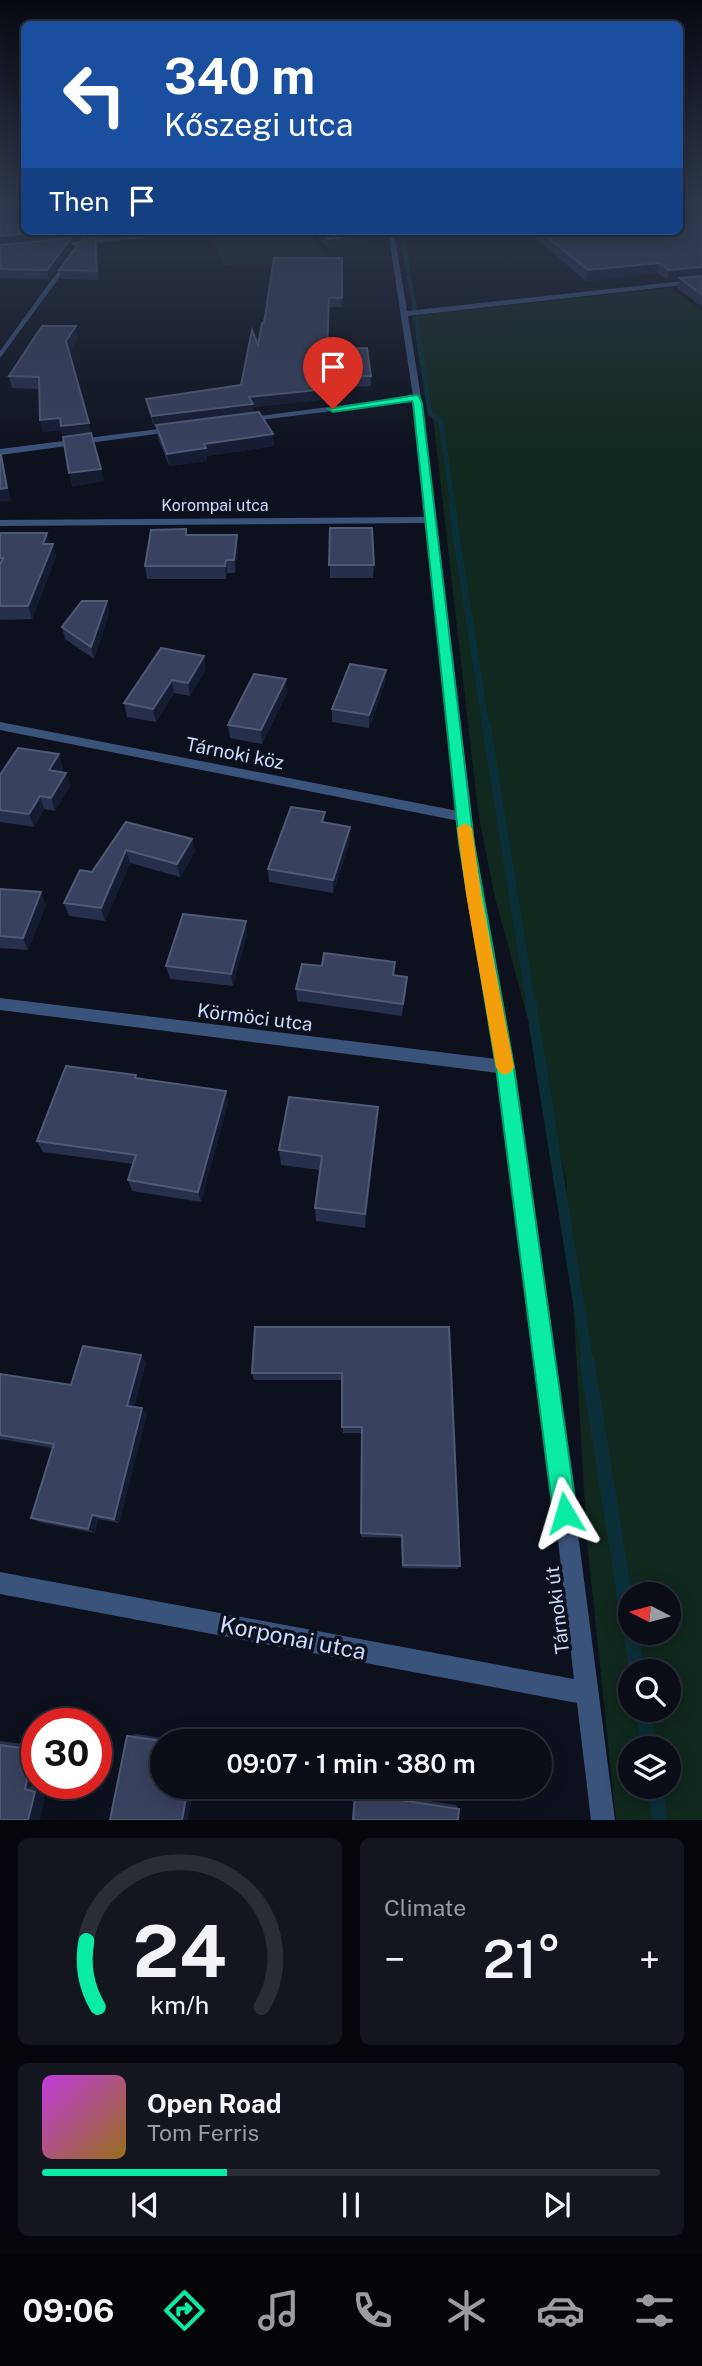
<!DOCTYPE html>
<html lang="en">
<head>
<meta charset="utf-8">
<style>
	:root { --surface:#0a0d16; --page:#13161f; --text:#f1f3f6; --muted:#999ca1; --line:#2a2d35; --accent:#0aeba4 }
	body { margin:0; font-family:"Public Sans",sans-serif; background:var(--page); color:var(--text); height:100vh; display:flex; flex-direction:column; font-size:26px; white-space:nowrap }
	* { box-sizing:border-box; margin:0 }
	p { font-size:23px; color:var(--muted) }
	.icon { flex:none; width:38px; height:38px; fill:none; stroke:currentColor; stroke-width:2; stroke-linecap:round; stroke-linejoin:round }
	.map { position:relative; height:1820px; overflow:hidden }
	.drawer { display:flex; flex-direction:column; gap:18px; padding:18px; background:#06070c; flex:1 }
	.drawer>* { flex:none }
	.guide { position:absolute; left:21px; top:21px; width:662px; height:214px; border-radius:10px; box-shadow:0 4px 18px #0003,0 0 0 2px var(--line); background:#1a4fa0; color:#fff; overflow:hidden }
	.needle { width:46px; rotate:276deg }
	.controls { position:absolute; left:618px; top:1582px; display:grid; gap:14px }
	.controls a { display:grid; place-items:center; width:63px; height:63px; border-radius:50%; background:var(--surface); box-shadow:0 4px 18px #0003,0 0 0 2px var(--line); font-size:35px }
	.speed { position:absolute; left:21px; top:1708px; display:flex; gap:14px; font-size:35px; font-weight:700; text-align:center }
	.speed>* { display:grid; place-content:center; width:91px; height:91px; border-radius:50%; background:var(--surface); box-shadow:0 4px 18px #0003,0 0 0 2px var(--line); line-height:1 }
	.speed .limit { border:10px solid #d22; background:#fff; color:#111 }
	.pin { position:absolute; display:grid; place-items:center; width:60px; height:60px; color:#fff; margin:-72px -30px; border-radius:50% 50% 50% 0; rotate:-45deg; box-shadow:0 0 7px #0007 }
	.pin .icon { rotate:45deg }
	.me { position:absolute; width:77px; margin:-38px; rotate:353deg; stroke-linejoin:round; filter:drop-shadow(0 0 5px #0008) }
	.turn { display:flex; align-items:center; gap:24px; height:147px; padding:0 28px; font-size:32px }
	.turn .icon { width:91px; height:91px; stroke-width:2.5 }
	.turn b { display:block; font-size:49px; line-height:60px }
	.then { display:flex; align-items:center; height:66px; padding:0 28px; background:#0003; gap:14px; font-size:26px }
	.big { font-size:52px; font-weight:600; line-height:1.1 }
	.drawer .widget { flex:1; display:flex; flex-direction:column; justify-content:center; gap:10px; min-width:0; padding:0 24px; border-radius:10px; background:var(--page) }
	.drawer .dial { align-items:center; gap:0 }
	.dial svg { height:182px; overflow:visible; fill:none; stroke:var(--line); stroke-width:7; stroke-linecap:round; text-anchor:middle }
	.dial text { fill:var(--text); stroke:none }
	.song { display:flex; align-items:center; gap:21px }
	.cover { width:84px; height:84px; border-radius:10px; background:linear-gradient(135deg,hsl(290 70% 55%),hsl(40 70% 35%)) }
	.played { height:7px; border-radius:4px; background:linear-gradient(90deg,var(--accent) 30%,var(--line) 30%) }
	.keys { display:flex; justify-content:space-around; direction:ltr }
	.heat { display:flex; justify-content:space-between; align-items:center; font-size:38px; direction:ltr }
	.drawer .tiles { flex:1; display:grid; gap:18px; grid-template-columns:1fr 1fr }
	.widget:last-child { grid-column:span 2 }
	.trip { position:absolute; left:150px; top:1729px; width:402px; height:70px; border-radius:35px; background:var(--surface); box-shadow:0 4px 18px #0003,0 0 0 2px var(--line); font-weight:600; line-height:70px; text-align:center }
	.tab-bar { display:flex; height:112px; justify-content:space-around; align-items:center; background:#040509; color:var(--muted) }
	.tab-bar .icon { width:49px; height:49px }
	.tab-bar .active { color:var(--accent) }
	.tab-bar b { font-size:32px; color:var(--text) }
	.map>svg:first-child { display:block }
	.green { fill:#10281d; fill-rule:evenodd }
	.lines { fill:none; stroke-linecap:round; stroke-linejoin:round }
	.stream-far5 { stroke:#0b2f39; stroke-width:4.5 }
	.stream-far4 { stroke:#0b2f39; stroke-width:5 }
	.stream-far3 { stroke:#0b2f39; stroke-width:7 }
	.stream-far2 { stroke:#0b2f39; stroke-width:9 }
	.stream-far1 { stroke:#0b2f39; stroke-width:11 }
	.stream { stroke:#0b2f39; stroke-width:15 }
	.street { fill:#3a537b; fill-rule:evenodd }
	.wall { fill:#262f4b }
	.shaded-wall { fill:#151b31 }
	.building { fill:#38415e; stroke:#4f5a77; stroke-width:2 }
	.route { fill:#0aeba4; stroke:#06996b; stroke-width:2 }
	.slow { fill:#f59e0b }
	.labels { text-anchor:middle; stroke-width:7; stroke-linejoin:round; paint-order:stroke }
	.far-street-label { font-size:16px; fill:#ccdbfd; stroke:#0d111e }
	.street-label { font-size:19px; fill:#ccdbfd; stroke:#0d111e }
	.near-street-label { font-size:23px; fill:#ccdbfd; stroke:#0d111e }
</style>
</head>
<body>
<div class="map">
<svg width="702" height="1820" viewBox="0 0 702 1820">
	<rect width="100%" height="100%" fill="#0d111e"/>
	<!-- green -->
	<path class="green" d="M 234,231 L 308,231 L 332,264 L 224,265 L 210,233 Z
		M 671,288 L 702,311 L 702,1820 L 616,1820 L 587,1541 L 566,1179 L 541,1067 L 494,894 L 478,811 L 431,400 L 412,316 ZM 668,1594 L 668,1633 L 630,1633 L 630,1594 ZM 668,1671 L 668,1710 L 630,1710 L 630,1671 ZM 668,1748 L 668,1787 L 630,1787 L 630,1748 Z"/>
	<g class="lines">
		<!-- stream-far5 -->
		<path class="stream-far5" d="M 404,242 L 408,272
			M 409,277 L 415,310
			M 416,318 L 419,336"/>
		<!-- stream-far4 -->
		<path class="stream-far4" d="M 418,335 L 430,413 L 441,422 L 453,507"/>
		<!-- stream-far3 -->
		<path class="stream-far3" d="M 452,505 L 454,518
			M 454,522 L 486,726"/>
		<!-- stream-far2 -->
		<path class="stream-far2" d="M 486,724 L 531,1005"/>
		<!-- stream-far1 -->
		<path class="stream-far1" d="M 531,1003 L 588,1363"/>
		<!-- stream -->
		<path class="stream" d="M 587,1361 L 630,1629
			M 631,1633 L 637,1671
			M 643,1710 L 649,1748
			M 655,1787 L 660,1820"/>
		<!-- street -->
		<path class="street" d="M 87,231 L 93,231 L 86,240 L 208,231 L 84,244 L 0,358 L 0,351 L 77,245 L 54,247 L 51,245 L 80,241 Z
			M 388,231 L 394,231 L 407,311 L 702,279 L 702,283 L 408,316 L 422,403 L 481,894 L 513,1067 L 552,1332 L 615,1820 L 591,1820 L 577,1703 L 0,1594 L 0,1572 L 574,1679 L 534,1332 L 498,1073 L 0,1010 L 0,998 L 496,1059 L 467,894 L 459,821 L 0,730 L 0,722 L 458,811 L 427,523 L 0,526 L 0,520 L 426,517 L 414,401 L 244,422 L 240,420 L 244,418 L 413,396 Z
			M 175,427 L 178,427 L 178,431 L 0,455 L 0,449 Z"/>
	</g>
	<!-- wall -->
	<path class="wall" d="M 702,202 L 702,307 L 677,288 L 680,279 L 667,280 L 657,273 L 586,281 L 527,231 L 679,231 Z
		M 91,231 L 151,231 L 95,237 L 99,280 L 61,279 L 59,270 L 92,236 Z
		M 311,231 L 370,231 L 370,243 L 328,248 Z
		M 0,245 L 72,247 L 49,279 L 0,278 Z
		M 342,258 L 342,307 L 329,307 L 328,349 L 371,376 L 371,386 L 347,387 L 347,397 L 253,407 L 253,412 L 274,446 L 207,456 L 207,461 L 169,466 L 158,437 L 156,426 L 154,427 L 148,409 L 146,399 L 241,385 L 258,345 L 264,323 Z
		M 78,338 L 69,352 L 104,481 L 72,486 L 62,430 L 43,432 L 39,389 L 12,388 L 9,376 Z
		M 330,528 L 374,565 L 373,578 L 330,578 Z
		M 47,533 L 50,544 L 53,544 L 56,557 L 32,619 L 0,620 L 0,535 Z
		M 187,535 L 238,548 L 235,573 L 227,573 L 226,579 L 147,579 L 145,566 Z
		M 107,601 L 109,614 L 94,659 L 65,639 L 62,627 Z
		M 161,648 L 206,669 L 190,696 L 174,693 L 156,722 L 127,717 L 124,703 Z
		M 385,683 L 369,728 L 332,722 L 332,709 Z
		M 287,693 L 262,744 L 230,738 L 228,725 Z
		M 63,768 L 61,772 L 66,773 L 70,786 L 55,811 L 44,809 L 34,827 L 0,822 L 0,775 Z
		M 126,822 L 192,839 L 195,852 L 180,877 L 130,863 L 105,921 L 69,916 L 64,903 L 92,872 Z
		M 325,823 L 350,840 L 333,893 L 269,882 L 268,869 Z
		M 0,889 L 46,905 L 28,950 L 0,948 Z
		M 247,934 L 233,986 L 170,979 L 166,966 Z
		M 394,976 L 407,977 L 402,1016 L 297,1001 L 296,989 Z
		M 137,1078 L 226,1091 L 228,1102 L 201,1202 L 132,1191 L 128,1180 L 133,1164 L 43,1152 L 37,1141 Z
		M 378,1107 L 377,1122 L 365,1228 L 316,1221 L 315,1208 L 320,1170 L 281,1165 L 279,1150 Z
		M 449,1327 L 460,1566 L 457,1569 L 402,1568 L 401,1538 L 361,1537 L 362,1433 L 343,1433 L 342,1380 L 254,1380 L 252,1373 Z
		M 146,1362 L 134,1407 L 147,1414 L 119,1523 L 98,1519 L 95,1533 L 39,1522 L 31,1518 L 52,1448 L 0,1439 L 0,1374 L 71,1385 Z
		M 136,1734 L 183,1741 L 163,1741 L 127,1736 Z
		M 0,1741 L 37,1746 L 37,1783 L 38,1783 L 37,1785 L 47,1787 L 0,1820 Z
		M 355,1790 L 456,1805 L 459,1809 L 353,1820 Z"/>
	<!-- shaded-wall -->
	<path class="shaded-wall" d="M 53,231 L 85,231 L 79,237 L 0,244 L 0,236 Z
		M 91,231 L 151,231 L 95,237 L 99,280 Z
		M 398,231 L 438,231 L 438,234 L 398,239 Z
		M 370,233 L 370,243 L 328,248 L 328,239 Z
		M 71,238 L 72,247 L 49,279 L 47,270 Z
		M 659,263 L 657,273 L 586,281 L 588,270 Z
		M 702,267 L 702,276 L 667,280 L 669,270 Z
		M 76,326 L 78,338 L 69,353 L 66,341 Z
		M 347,387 L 347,397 L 253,407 L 253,414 L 154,427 L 152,416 L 249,397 Z
		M 60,418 L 89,423 L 91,435 L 64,438 L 62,430 L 43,432 L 40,420 Z
		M 273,434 L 274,446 L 207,456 L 207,461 L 169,466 L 167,454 L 204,444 Z
		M 1,455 L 11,501 L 0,502 L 0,489 Z
		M 101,469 L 104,481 L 72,486 L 69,473 Z
		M 47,533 L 50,546 L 43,544 Z
		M 237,535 L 238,548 L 235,573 L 234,560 Z
		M 53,544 L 56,557 L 32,619 L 28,606 Z
		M 226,560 L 227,573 L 226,579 L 225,566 Z
		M 107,601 L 109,614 L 94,659 L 91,647 Z
		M 204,656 L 206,669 L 190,696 L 188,683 Z
		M 386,670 L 385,683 L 369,728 L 369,715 Z
		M 286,679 L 287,693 L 262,744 L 261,730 Z
		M 172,680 L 174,693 L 156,722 L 153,709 Z
		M 59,754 L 63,768 L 54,784 L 49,770 Z
		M 66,773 L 70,786 L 55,811 L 51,798 Z
		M 40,796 L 44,809 L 34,827 L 29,814 Z
		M 350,827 L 350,840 L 333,893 L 333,880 Z
		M 192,839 L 195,852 L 180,877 L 177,864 Z
		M 126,850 L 130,863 L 105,921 L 101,908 Z
		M 41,892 L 46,905 L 28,950 L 23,938 Z
		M 246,921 L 247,934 L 233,986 L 231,974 Z
		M 226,1091 L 228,1102 L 201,1202 L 198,1192 Z
		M 378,1107 L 377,1122 L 365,1228 L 365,1214 Z
		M 141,1355 L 146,1362 L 133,1412 L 127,1406 Z
		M 142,1408 L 147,1414 L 119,1523 L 114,1519 Z
		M 92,1515 L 98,1519 L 95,1533 L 88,1529 Z
		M 34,1750 L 37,1750 L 37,1785 L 25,1789 Z
		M 47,1787 L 40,1820 L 28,1820 L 35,1792 Z
		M 188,1787 L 194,1787 L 188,1820 L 182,1820 Z"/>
	<!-- building -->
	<path class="building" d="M 0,202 L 24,202 L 24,231 L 53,231 L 0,236 Z
		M 679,202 L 702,202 L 702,267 L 669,270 L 659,263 L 588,270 L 540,231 L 679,231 Z
		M 320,231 L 370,231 L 370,233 L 328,239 Z
		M 95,235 L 97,271 L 59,270 L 84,236 Z
		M 71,238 L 47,270 L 0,269 L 0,245 Z
		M 274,258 L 342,258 L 342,298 L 329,298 L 327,349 L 367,348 L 371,376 L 341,377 L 347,387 L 249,397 L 253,404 L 152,416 L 146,399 L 241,385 L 252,330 L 258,345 L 262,323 L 264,323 Z
		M 702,276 L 702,295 L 680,278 Z
		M 42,326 L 76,326 L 66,341 L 89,423 L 61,426 L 60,418 L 40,420 L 39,377 L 9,376 Z
		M 259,412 L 273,434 L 204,444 L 206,448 L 167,454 L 156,425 Z
		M 91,433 L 101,469 L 69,473 L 63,437 Z
		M 0,455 L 1,455 L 7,488 L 0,489 Z
		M 330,528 L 372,528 L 374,565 L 329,565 Z
		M 186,529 L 186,535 L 237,535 L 234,560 L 226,560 L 225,566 L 145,566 L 151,530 Z
		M 1,533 L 47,533 L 43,544 L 53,544 L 28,606 L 0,606 L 0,565 L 3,558 L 0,558 L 0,535 Z
		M 82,601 L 107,601 L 91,647 L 62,627 Z
		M 161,648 L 204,656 L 188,683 L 172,680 L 153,709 L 124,703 Z
		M 350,664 L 386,670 L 369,715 L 332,709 Z
		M 254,674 L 286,679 L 261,730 L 228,725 Z
		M 18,748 L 59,754 L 49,770 L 66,773 L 51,798 L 40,796 L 29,814 L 0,810 L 0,775 Z
		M 291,807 L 325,812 L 322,822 L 350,827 L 333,880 L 268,869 Z
		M 126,822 L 192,839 L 177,864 L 126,850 L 101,908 L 64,903 L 80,870 L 92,872 Z
		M 0,889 L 41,892 L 23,938 L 0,936 Z
		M 183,914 L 246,921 L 231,974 L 166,966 Z
		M 324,953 L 395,962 L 393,975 L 407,977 L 403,1004 L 296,989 L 302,964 L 322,966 Z
		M 66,1066 L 136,1075 L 135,1078 L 226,1091 L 198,1192 L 128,1180 L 136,1155 L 37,1141 Z
		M 289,1097 L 378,1107 L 365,1214 L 315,1208 L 322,1156 L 279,1150 Z
		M 255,1327 L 449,1327 L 460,1566 L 403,1565 L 402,1535 L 361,1533 L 362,1427 L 342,1427 L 342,1373 L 252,1373 Z
		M 83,1346 L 141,1355 L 127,1406 L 142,1408 L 114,1519 L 92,1515 L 88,1529 L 31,1518 L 54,1444 L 0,1435 L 0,1374 L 71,1385 Z
		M 127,1736 L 163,1741 L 163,1787 L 188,1787 L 182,1820 L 110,1820 Z
		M 0,1745 L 34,1750 L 25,1789 L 35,1792 L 28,1820 L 0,1820 Z
		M 355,1793 L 459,1809 L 458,1820 L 353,1820 Z"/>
	<!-- sky -->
	<linearGradient id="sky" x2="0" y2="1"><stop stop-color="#070910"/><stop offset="0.44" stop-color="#2f384c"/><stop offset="1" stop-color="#2f384c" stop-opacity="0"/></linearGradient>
	<rect width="702" height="457" fill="url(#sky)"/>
	<!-- route -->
	<path class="route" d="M 416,395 L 419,396 L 422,403 L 474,843 L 514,1067 L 577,1513 L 573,1521 L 565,1525 L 556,1521 L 553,1513 L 496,1067 L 459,843 L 413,403 L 412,401 L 333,412 L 328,409 Z"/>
	<!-- slow -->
	<path class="slow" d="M 465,823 L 472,828 L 481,894 L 514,1067 L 511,1072 L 505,1075 L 499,1072 L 496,1067 L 466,894 L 457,828 Z"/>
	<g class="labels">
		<!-- far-street labels -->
		<g class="far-street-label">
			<text x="215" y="511">Korompai utca</text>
		</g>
		<!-- street labels -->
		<g class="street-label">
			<text transform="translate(235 753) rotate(11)" y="7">Tárnoki köz</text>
			<text transform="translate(255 1017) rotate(7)" y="7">Körmöci utca</text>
			<text transform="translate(557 1610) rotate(-97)" y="7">Tárnoki út</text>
		</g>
		<!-- near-street labels -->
		<g class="near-street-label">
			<text transform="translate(293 1638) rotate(11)" y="8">Korponai utca</text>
		</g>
	</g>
</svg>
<div class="controls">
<a><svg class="needle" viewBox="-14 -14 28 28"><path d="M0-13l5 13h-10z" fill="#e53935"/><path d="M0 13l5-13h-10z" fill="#999ca1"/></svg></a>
<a><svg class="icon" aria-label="search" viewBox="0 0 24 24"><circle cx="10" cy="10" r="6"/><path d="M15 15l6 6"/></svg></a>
<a><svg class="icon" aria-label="layers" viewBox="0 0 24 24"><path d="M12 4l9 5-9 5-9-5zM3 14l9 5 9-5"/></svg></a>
</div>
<div class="speed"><div class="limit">30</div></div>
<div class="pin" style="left:333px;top:409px;background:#d93025"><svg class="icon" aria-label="arrive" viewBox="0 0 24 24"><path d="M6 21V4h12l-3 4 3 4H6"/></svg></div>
<svg class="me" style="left:565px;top:1513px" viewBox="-20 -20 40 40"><path d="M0-17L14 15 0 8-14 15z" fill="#0aeba4" stroke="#fff" stroke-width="4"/></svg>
<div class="trip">09:07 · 1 min · 380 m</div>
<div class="guide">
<div class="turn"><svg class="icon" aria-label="left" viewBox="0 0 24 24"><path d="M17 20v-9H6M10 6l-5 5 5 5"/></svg><div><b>340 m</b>Kőszegi utca</div></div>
<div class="then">Then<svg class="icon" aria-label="arrive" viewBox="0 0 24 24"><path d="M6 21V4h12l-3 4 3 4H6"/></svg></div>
</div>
</div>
<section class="drawer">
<div class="tiles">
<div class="widget dial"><svg viewBox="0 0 100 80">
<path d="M14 69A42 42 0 1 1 86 69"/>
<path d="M14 69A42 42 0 0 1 9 40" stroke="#0aeba4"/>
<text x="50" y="56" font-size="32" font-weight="700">24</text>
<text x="50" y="72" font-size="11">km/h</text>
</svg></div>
<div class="widget"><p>Climate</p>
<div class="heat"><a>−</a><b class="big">21°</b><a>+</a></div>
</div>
<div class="widget">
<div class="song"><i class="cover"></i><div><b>Open Road</b><p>Tom Ferris</p></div></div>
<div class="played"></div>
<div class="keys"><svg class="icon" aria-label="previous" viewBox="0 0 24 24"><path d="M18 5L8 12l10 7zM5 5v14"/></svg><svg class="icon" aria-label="pause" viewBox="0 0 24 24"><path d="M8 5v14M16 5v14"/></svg><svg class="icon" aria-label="next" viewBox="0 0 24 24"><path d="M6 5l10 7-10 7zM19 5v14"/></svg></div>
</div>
</div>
</section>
<nav class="tab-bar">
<b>09:06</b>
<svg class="icon active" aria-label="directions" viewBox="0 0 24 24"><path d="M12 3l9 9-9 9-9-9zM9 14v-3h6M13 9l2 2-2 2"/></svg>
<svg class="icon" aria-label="music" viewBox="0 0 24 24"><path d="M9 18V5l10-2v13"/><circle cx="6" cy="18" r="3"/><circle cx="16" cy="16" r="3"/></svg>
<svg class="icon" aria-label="phone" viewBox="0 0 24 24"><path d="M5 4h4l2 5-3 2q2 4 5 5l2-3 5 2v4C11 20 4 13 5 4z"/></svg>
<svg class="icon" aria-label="climate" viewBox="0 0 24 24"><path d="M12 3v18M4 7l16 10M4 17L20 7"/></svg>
<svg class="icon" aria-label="car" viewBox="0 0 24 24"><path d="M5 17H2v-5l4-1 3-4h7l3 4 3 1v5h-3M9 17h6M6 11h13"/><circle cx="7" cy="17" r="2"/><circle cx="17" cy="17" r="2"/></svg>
<svg class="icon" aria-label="filters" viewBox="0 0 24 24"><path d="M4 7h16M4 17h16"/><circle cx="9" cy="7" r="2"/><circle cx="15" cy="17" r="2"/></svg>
</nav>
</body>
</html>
